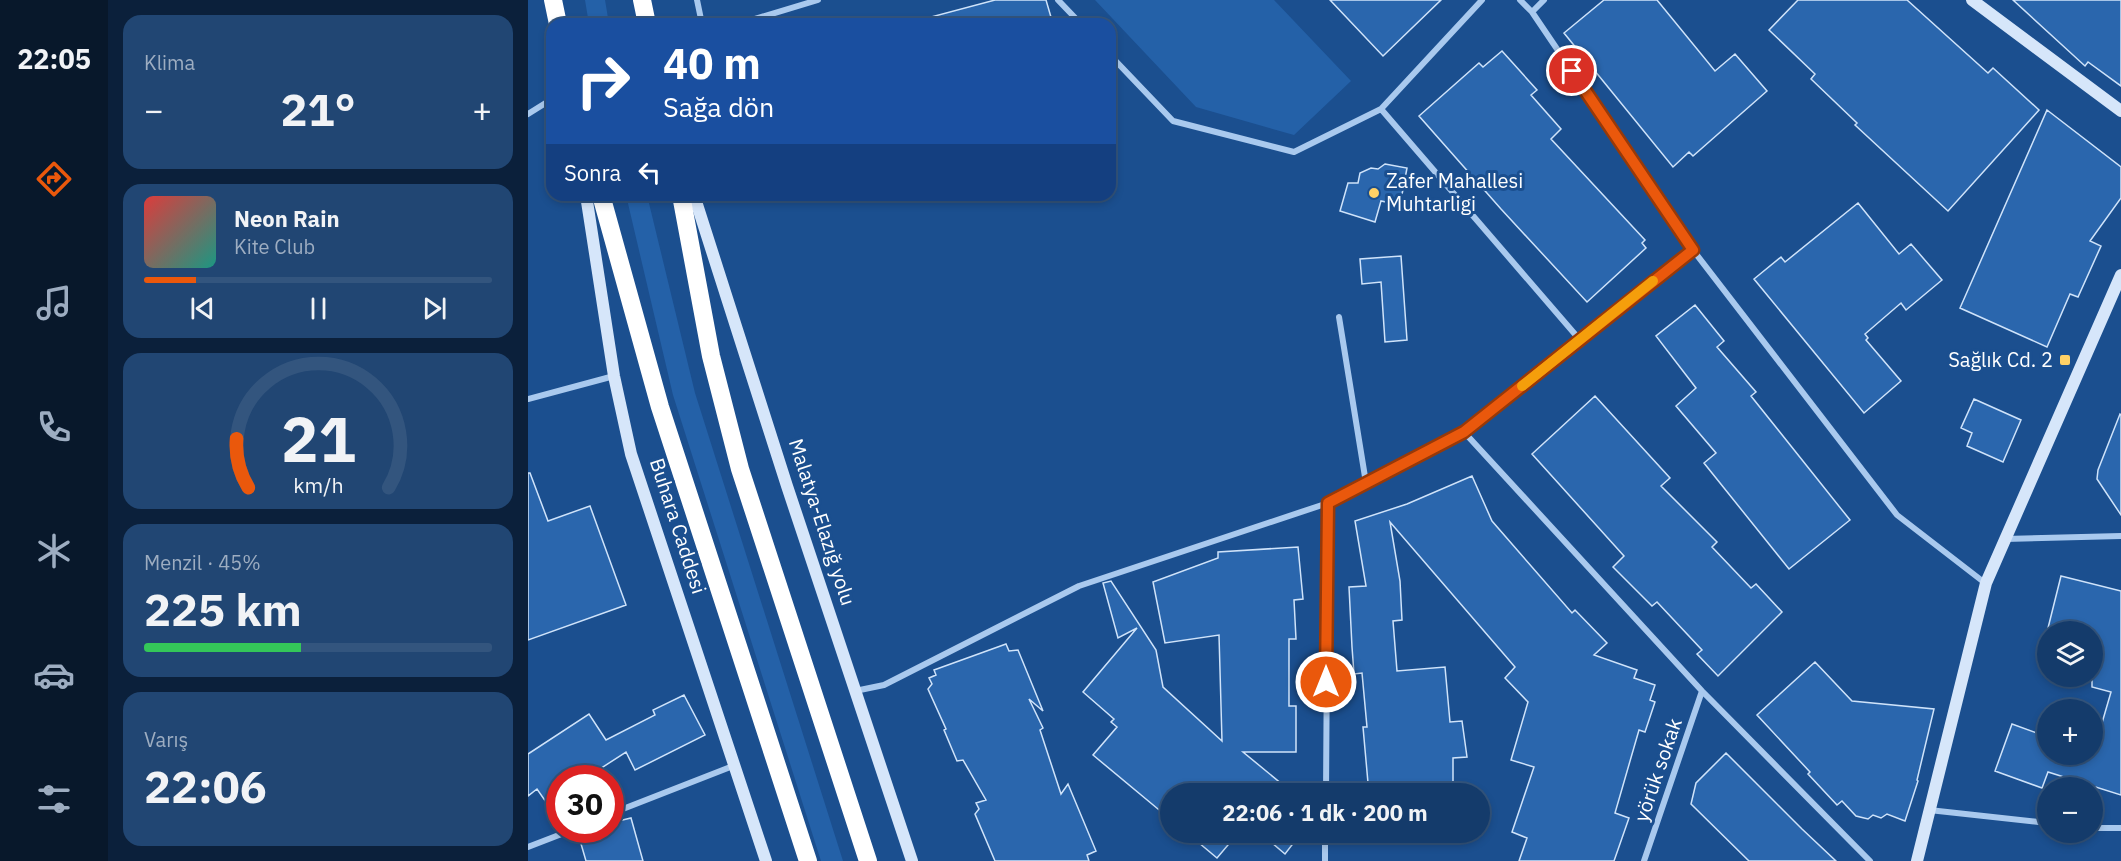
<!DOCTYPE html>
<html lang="tr">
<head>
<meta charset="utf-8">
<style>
	:root { --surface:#143b6b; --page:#214673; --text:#f1f3f6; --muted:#9dadc1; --line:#33557e; --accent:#ea580c }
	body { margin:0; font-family:"IBM Plex Sans",sans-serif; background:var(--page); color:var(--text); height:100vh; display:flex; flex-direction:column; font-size:22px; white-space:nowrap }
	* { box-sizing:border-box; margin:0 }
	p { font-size:20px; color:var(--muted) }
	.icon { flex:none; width:33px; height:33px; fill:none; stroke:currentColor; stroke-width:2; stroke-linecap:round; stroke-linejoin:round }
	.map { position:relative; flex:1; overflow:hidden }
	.details { display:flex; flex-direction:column; gap:15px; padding:15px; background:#0b203b; width:420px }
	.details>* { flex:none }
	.hud { position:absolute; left:18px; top:18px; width:570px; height:183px; border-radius:18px; box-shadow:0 3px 9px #0003,0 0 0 2px var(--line); background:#1a4fa0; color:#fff; overflow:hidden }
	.buttons { position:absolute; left:1509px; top:621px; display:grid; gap:12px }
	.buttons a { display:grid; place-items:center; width:66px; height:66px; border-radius:50%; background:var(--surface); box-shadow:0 3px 9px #0003,0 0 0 2px var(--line); font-size:30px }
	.speed { position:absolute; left:18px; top:765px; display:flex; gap:12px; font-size:30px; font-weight:700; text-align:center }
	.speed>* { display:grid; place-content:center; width:78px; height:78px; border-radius:50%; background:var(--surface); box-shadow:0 3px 9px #0003,0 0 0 2px var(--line); line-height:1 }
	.speed .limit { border:9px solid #d22; background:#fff; color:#111 }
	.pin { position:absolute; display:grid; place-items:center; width:51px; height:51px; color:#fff; margin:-26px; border:3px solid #fff; border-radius:50%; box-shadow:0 2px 6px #0007 }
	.me { position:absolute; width:66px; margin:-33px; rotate:0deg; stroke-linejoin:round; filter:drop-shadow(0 0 4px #0008) }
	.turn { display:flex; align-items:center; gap:21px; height:126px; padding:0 18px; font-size:27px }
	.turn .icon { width:78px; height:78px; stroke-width:2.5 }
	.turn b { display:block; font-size:42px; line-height:51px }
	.then { display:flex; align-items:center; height:57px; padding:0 18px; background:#0003; gap:12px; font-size:22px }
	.big { font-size:45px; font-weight:700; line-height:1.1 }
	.details .card { flex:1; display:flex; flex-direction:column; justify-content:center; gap:9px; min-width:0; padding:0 21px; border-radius:18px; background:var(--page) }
	.details .dial { align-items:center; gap:0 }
	.dial svg { height:156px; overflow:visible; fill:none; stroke:var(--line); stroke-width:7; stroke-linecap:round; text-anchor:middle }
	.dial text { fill:var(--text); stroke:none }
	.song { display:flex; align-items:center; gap:18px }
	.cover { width:72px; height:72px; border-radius:9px; background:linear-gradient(135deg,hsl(0 70% 55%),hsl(170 70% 35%)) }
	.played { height:6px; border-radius:3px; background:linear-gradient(90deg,var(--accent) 15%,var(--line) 15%) }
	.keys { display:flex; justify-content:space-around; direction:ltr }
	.heat { display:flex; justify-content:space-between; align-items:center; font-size:33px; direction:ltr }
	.charge { height:9px; border-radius:4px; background:linear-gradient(90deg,#34c759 45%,var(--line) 0) }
	.trip { position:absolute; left:632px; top:783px; width:330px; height:60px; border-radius:30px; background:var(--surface); box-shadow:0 3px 9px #0003,0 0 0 2px var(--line); font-weight:700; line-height:60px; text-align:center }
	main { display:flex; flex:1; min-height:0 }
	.dock { display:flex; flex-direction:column; width:108px; justify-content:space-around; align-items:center; background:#08182b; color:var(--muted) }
	.dock .icon { width:42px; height:42px }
	.dock .current { color:var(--accent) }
	.dock b { font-size:27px; color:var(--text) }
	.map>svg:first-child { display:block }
	.green { fill:#2461a8 }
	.building { fill:#2a66ad; stroke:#cfe3fa; stroke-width:1.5 }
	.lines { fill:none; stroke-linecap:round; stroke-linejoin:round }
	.street { stroke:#a9c9ee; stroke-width:6 }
	.secondary { stroke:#d6e6fa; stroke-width:12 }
	.highway { stroke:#fff; stroke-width:18 }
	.route-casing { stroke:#983908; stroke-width:15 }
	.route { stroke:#ea580c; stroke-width:10 }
	.slow { stroke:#f59e0b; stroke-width:10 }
	.poi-dot { fill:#ffd166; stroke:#1b4f8f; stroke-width:2 }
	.labels { text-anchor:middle; stroke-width:6; stroke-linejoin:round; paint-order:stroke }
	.poi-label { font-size:20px; fill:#fff; stroke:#1b4f8f; text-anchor:start }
	.street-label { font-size:20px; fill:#fff; stroke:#1b4f8f }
</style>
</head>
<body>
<main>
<nav class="dock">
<b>22:05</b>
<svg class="icon current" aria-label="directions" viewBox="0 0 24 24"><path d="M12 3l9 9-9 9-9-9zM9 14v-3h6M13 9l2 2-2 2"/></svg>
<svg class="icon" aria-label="music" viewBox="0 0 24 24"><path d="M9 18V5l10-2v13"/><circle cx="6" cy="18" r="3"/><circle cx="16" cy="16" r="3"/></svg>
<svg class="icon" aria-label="phone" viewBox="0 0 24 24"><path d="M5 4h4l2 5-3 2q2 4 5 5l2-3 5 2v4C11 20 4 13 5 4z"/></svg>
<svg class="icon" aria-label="climate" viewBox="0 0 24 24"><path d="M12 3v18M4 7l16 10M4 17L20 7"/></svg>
<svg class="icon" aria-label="car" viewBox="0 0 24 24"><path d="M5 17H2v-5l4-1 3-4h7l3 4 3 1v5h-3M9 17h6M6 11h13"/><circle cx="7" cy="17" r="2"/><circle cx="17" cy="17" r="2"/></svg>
<svg class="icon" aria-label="filters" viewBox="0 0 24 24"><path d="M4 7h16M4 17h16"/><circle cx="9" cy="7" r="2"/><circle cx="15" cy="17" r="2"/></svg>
</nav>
<section class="details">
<div class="card"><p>Klima</p>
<div class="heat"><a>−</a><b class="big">21°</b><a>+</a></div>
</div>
<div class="card">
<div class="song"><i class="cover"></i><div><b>Neon Rain</b><p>Kite Club</p></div></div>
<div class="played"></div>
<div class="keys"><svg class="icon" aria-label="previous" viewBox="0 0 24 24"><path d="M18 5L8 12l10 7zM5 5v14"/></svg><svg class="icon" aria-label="pause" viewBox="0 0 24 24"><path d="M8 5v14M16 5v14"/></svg><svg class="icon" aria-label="next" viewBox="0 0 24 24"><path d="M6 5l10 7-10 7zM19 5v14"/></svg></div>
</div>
<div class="card dial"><svg viewBox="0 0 100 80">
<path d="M14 69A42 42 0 1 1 86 69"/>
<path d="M14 69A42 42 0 0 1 8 44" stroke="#ea580c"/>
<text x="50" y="56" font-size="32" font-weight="700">21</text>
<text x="50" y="72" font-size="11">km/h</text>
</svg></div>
<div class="card"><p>Menzil · 45%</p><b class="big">225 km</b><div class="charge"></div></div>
<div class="card"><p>Varış</p><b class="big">22:06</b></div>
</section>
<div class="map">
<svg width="1593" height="861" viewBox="0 0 1593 861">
	<rect width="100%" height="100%" fill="#1b4f8f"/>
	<!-- green -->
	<path class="green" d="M 57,0 L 77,0 L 81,24 L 61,24 Z
		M 567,0 L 746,0 L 823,81 L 766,135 L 668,107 Z
		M 98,195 L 119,195 L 167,393 L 315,861 L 293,861 L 145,395 Z"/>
	<!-- building -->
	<path class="building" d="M 467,0 L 518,0 L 525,24 L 404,24 L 403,17 Z
		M 802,0 L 913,0 L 855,56 Z
		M 1076,0 L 1129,0 L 1187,71 L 1207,54 L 1239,91 L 1165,156 L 1161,152 L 1145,167 L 1036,33 Z
		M 1270,0 L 1379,0 L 1460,73 L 1465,68 L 1511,110 L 1420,211 L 1327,125 L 1329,123 L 1283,79 L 1287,74 L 1241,30 Z
		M 1485,0 L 1593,0 L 1593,86 L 1560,62 L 1557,66 Z
		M 974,51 L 1009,90 L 1003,95 L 1033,129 L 1023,139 L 1117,240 L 1114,243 L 1118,248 L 1059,302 L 973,209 L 891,116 L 951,63 L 955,67 Z
		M 1519,110 L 1593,167 L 1593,198 L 1562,241 L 1573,246 L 1550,297 L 1542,294 L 1519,347 L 1432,308 Z
		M 857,164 L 879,168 L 872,205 L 853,201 L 847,222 L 812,211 L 820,183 L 830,183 L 832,173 L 843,168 L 850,169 Z
		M 1330,203 L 1371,254 L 1383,244 L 1414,280 L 1378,310 L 1373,303 L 1337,334 L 1340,338 L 1338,340 L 1373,381 L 1336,413 L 1226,279 L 1253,257 L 1257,262 Z
		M 873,256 L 879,340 L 857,342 L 853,282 L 834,284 L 832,259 Z
		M 1167,305 L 1196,341 L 1189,347 L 1228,392 L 1223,396 L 1322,520 L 1261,569 L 1176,463 L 1188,453 L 1148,406 L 1168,388 L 1128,336 Z
		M 1067,396 L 1142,478 L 1133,486 L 1189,542 L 1184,547 L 1223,588 L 1228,584 L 1254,612 L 1190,676 L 1169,654 L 1174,650 L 1129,602 L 1124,606 L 1085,567 L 1096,556 L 1004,454 Z
		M 1446,399 L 1493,420 L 1475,462 L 1439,446 L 1444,433 L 1433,428 Z
		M 1592,414 L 1593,415 L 1593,515 L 1569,479 L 1570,470 Z
		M 0,473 L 2,473 L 20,521 L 62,506 L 98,605 L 0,640 Z
		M 944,476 L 964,521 L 1044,613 L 1047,610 L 1079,643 L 1066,655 L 1109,670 L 1106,678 L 1127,685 L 1122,700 L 1127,702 L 1117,732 L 1111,730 L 1087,813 L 1101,818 L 1086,861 L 991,861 L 999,838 L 984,832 L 1006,767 L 983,760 L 1000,702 L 977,678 L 987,667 L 862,522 L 872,581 L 874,620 L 865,621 L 869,671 L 917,667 L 922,722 L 934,721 L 939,757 L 925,758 L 925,794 L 841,794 L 835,727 L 839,727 L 834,673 L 826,674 L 824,647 L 821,587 L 838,586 L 827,521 L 879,504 Z
		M 770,547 L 775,599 L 766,600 L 768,639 L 761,639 L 761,706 L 768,706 L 768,752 L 715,752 L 766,794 L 642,794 L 642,819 L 565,755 L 589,727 L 583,722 L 586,719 L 555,692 L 609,628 L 590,638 L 575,583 L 583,581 L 628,650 L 635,687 L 694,741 L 691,635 L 637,643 L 625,582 L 690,558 L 690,552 Z
		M 1533,576 L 1593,591 L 1593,795 L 1520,772 L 1514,788 L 1467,771 L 1484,724 L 1520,737 L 1520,754 L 1565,754 L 1583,692 L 1564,687 L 1564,632 L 1519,632 Z
		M 478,644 L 481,651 L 490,650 L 515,711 L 501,699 L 515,728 L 512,730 L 533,794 L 540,784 L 568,851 L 559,855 L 561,861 L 467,861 L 447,814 L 451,809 L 448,803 L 458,800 L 435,760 L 429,761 L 416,730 L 418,729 L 400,689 L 404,684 L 401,678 L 408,675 L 406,670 Z
		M 1287,662 L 1324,701 L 1406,709 L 1389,780 L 1390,781 L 1377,821 L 1359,814 L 1353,818 L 1345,815 L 1340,819 L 1328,816 L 1314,801 L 1309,805 L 1280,774 L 1282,772 L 1229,715 Z
		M 156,695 L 177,735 L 107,770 L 98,752 L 58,778 L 32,778 L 32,793 L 18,802 L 9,789 L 0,796 L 0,754 L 61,714 L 78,740 L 127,715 L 125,710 Z
		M 1198,753 L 1274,829 L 1308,861 L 1221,861 L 1163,804 L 1168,783 Z
		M 103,818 L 115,861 L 58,861 L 49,830 L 82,830 L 82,823 Z
		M 658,832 L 711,832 L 689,858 Z
		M 731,832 L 774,832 L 757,854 Z"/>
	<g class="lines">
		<!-- street -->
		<path class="street" d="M 169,0 L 174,24
			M 530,0 L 553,24
			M 992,0 L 1004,12 L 1165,250 L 1369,515 L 1457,583
			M 1004,12 L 1016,0
			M 210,24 L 290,0
			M 582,55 L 645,121 L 766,152 L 853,109 L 954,0
			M 853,109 L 1052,340
			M 0,114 L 24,99
			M 811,317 L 838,483
			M 0,399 L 86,376
			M 936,432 L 1165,250
			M 1477,539 L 1593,536
			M 327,691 L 356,685 L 551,586 L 800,503 L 936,432 L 1174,691 L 1342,861
			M 798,794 L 800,503
			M 1401,810 L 1520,823
			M 82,814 L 205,766
			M 1564,828 L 1593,828
			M 0,847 L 44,830
			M 797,861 L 797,832
			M 1116,861 L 1174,691"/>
		<!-- secondary -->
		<path class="secondary" d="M 1444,0 L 1593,111
			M 58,195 L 86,376 L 103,454 L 238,861
			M 166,195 L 259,486 L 384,861
			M 1389,861 L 1458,583 L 1593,275"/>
		<!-- highway -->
		<path class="highway" d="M 25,0 L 30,24
			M 114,0 L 119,24
			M 73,195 L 132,407 L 280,861
			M 153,195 L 183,356 L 212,469 L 340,861"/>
	</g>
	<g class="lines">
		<!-- route casing -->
		<g class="route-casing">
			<path id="route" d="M 798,682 L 800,503 L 936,432 L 1165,250 L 1044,71"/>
		</g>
		<!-- route -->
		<use href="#route" class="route"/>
		<!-- slow -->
		<path class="slow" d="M 994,386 L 1125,281"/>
	</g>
	<!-- markers -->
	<g class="poi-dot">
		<circle cx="846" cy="193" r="6"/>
		<rect x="1531" y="354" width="12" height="12" rx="3"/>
	</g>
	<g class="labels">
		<!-- poi labels -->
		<g class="poi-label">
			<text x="858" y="188">Zafer Mahallesi<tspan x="858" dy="23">Muhtarligi</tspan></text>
			<text x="1525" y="367" text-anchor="end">Sağlık Cd. 2</text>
		</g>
		<!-- street labels -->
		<g class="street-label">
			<text transform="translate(294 522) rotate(72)" y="7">Malatya-Elazığ yolu</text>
			<text transform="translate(150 526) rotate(72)" y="7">Buhara Caddesi</text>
			<text transform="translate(1130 770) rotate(-71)" y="7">yörük sokak</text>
		</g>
	</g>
</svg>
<div class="buttons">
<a><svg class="icon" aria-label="layers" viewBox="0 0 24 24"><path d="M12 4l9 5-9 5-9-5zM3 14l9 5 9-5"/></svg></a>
<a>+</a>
<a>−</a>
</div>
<div class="speed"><div class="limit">30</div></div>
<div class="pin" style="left:1044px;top:71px;background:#d93025"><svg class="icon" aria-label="arrive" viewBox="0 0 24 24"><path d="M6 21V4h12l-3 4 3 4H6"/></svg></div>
<svg class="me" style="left:798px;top:682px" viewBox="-20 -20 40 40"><circle r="17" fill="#ea580c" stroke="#fff" stroke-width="3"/><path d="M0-11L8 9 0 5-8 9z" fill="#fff"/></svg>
<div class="trip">22:06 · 1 dk · 200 m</div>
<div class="hud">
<div class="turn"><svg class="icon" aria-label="right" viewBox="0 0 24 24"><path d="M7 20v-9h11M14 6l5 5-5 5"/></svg><div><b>40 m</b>Sağa dön</div></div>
<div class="then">Sonra<svg class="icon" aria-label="left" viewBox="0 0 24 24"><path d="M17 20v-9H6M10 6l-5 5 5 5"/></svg></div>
</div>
</div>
</main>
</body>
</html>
